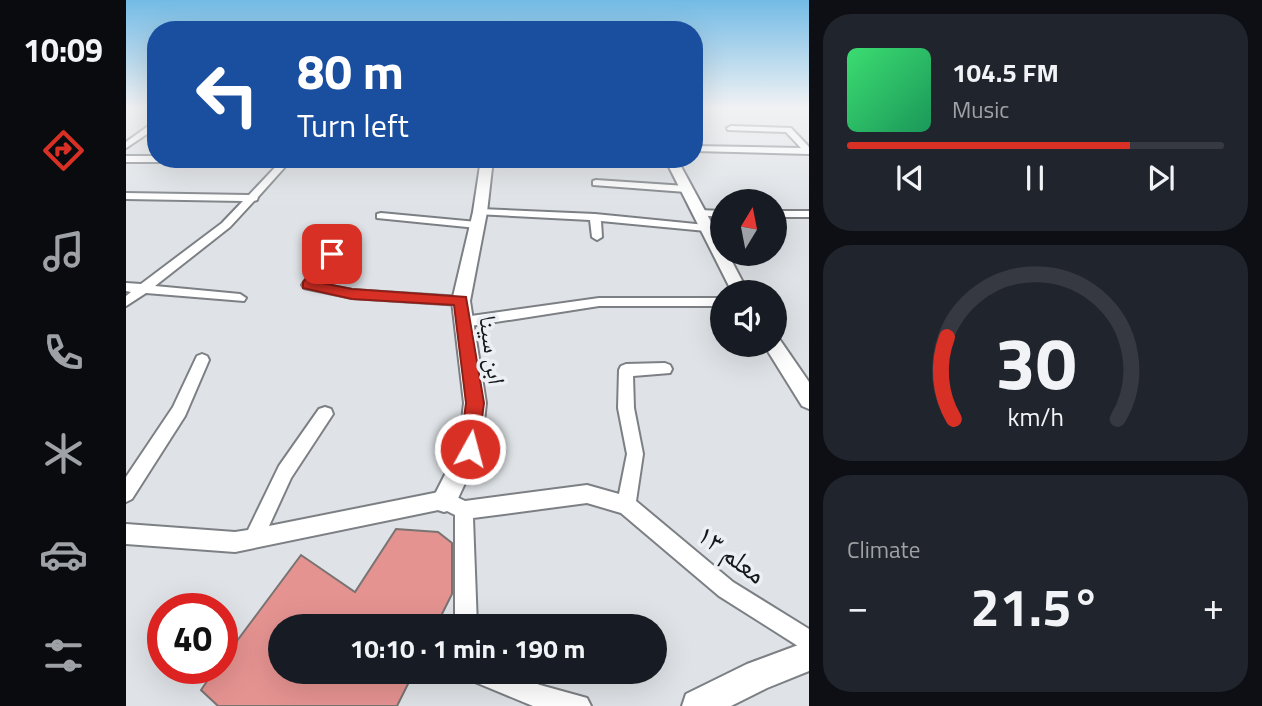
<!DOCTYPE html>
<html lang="en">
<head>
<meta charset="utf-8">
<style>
	:root { --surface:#171b24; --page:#20242c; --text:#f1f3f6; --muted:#9ea1a6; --line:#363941; --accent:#d93025 }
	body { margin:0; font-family:"Titillium Web","Noto Naskh Arabic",sans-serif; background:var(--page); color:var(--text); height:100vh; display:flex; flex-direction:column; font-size:26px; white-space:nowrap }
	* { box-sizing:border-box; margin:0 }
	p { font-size:23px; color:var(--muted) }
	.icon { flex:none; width:38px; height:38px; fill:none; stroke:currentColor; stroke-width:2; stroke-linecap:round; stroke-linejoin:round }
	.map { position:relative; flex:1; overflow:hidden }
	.panel { display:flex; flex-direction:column; gap:14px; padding:14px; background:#0d0f14; width:453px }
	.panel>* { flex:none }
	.top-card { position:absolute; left:21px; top:21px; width:556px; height:147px; border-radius:28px; box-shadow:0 7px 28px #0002; background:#1a4fa0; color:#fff; overflow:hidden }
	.needle { width:46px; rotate:10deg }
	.controls { position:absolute; left:584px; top:189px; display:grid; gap:14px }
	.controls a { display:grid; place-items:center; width:77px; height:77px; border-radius:50%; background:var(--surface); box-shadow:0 7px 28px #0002; font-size:35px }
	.speed { position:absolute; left:21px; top:593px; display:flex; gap:14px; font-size:35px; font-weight:700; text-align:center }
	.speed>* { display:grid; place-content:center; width:91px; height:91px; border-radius:50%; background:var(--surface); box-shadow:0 7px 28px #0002; line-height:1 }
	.speed .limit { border:10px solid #d22; background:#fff; color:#111 }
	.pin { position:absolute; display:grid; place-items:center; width:60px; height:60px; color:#fff; margin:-30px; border-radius:14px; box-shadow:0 4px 10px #0006 }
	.me { position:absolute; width:77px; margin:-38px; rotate:7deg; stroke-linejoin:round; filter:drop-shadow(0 0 5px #0008) }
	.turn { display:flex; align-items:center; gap:24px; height:147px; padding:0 35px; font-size:32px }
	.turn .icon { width:91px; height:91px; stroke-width:2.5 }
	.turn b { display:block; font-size:49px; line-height:60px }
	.big { font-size:52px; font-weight:700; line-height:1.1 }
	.panel .tile { flex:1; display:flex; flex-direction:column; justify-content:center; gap:10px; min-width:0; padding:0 24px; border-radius:28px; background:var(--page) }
	.panel .dial { align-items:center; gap:0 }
	.dial svg { height:182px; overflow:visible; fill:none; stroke:var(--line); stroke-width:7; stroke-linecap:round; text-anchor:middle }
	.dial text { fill:var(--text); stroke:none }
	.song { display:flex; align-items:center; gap:21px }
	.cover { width:84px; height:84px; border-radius:10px; background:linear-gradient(135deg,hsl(140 70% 55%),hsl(150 70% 35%)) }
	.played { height:7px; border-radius:4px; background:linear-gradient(90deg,var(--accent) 75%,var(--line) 75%) }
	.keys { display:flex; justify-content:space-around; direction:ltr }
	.heat { display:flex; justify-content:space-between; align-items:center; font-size:38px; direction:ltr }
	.trip { position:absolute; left:142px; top:614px; width:399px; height:70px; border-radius:35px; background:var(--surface); box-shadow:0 7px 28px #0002; font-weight:700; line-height:70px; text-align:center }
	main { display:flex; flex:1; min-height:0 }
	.menu { display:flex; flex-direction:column; width:126px; justify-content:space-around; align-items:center; background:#090b0e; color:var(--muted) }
	.menu .icon { width:49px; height:49px }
	.menu .on { color:var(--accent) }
	.menu b { font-size:32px; color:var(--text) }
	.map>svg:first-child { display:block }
	.building { fill:#e59391; stroke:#797372; stroke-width:2 }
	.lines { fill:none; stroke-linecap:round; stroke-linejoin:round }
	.street-casing { stroke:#7c8084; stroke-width:4 }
	.secondary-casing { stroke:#7c8084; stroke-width:4 }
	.street { fill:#fff; fill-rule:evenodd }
	.secondary { fill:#fff; fill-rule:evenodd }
	.route { fill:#d93025; stroke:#8d1f18; stroke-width:2 }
	.labels { text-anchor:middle; stroke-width:7; stroke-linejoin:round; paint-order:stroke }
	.street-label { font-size:24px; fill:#151718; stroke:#ecf0f5 }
	.near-street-label { font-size:28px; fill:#151718; stroke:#ecf0f5 }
</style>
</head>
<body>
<main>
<nav class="menu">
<b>10:09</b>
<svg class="icon on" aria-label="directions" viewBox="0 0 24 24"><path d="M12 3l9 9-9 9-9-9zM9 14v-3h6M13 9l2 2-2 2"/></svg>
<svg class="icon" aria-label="music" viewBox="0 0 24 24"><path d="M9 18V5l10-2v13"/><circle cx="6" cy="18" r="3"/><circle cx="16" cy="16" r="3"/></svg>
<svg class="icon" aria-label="phone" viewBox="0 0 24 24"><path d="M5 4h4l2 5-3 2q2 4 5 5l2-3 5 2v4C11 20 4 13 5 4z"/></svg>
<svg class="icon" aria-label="climate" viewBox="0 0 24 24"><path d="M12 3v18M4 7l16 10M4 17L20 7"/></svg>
<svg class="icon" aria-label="car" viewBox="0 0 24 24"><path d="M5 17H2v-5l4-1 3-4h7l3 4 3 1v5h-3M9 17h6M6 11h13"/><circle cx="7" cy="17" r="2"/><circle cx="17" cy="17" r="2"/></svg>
<svg class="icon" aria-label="filters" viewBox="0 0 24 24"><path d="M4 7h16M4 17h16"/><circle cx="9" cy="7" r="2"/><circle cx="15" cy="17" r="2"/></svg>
</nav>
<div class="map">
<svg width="683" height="706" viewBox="0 0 683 706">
	<rect width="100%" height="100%" fill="#dfe3e7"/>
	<!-- building -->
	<path class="building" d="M 270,529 L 312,532 L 326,543 L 326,594 L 310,626 L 154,626 L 154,672 L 288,672 L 271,706 L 92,706 L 75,690 L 90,668 L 96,668 L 96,661 L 175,555 L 229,592 Z"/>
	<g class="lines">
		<!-- street casing -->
		<g class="street-casing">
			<path id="street" d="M 23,108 L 30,108 L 30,128 L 0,148 L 0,142 L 25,124 Z
				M 605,126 L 665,128 L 683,147 L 683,154 L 569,151 L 569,146 L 675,148 L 660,132 L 602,130 L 601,128 Z
				M 0,156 L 30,156 L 30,159 L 78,159 L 74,162 L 0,162 Z
				M 157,159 L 166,159 L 132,197 L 131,200 L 128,201 L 104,227 L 29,286 L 114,294 L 120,298 L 118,301 L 20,293 L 0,306 L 0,296 L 5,292 L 0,291 L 0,283 L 15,284 L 96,223 L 117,201 L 0,199 L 0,193 L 123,195 Z
				M 234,159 L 242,159 L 237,164 L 234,163 Z
				M 479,159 L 543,159 L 550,162 L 546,165 L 483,162 Z
				M 470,180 L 560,186 L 565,189 L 560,192 L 467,185 L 467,181 Z
				M 354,209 L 469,214 L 580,225 L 585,228 L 580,231 L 475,221 L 476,237 L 471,240 L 466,237 L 464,220 L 350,214 L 349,212 Z
				M 573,210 L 597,211 L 597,217 L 569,215 L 568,213 Z
				M 649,211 L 683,211 L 683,217 L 649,217 Z
				M 255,213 L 351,222 L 356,225 L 351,228 L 251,218 L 251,214 Z
				M 206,250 L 212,254 L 190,283 L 226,290 L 335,297 L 341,301 L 335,305 L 226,298 L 178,288 L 176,285 L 178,282 L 202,252 Z
				M 473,298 L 597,298 L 597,306 L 473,306 L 338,327 L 331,322 L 338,317 Z
				M 76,354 L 81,356 L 83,360 L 59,416 L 6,499 L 0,502 L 0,477 L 47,407 L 71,356 Z
				M 539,363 L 544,365 L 546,369 L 544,373 L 507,376 L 508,408 L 517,454 L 510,501 L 607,582 L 683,629 L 683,653 L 593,596 L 495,513 L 461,503 L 347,518 L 351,626 L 329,626 L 329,515 L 317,509 L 109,552 L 0,544 L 0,524 L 109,532 L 122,530 L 153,466 L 193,409 L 199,407 L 205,409 L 207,414 L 165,478 L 143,526 L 318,491 L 339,501 L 461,485 L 493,494 L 501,454 L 492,408 L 493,370 L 495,366 L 500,364 Z
				M 341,672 L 381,672 L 414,685 L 461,698 L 465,706 L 407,706 L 344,680 Z"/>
		</g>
		<!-- secondary casing -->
		<g class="secondary-casing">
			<path id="secondary" d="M 355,159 L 367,159 L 361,212 L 344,301 L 360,403 L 355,449 L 327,509 L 318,512 L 309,509 L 306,500 L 333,447 L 338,403 L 326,301 L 347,212 Z
				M 539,159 L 551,159 L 597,244 L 597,254 L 602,254 L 622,292 L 606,292 Z
				M 649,338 L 654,340 L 683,382 L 683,409 L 676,406 L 638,345 L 649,345 Z
				M 683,641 L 683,671 L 641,688 L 605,706 L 556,706 L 560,694 L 621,664 Z"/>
		</g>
		<!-- street -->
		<use href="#street" class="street"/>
		<!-- secondary -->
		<use href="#secondary" class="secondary"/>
	</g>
	<!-- sky -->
	<linearGradient id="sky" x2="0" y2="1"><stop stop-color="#73bbe5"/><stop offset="0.52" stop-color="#f1f2f4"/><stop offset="1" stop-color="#f1f2f4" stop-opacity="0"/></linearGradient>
	<rect width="683" height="207" fill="url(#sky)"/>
	<!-- route -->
	<path class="route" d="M 206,250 L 213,254 L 191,282 L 226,289 L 340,297 L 358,403 L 351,455 L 344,458 L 337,455 L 334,449 L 340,403 L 328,305 L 226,299 L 177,288 L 177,282 L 202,251 Z"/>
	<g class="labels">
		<!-- street labels -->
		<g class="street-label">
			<text transform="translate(366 350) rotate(82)" y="8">ابن سینا</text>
		</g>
		<!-- near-street labels -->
		<g class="near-street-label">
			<text transform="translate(606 554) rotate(37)" y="10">معلم ۱۳</text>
		</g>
	</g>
</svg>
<div class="controls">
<a><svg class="needle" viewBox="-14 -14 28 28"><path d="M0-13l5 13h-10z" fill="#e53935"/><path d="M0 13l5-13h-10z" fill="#9ea1a6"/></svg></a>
<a><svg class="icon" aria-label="sound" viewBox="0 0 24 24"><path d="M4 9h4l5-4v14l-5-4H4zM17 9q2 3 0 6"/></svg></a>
</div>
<div class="speed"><div class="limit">40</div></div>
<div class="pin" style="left:206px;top:254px;background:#d93025"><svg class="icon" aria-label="arrive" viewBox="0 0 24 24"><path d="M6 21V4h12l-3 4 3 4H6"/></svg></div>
<svg class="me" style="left:344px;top:449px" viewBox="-20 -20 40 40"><circle r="17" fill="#d93025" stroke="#fff" stroke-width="3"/><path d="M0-11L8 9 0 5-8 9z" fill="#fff"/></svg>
<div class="trip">10:10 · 1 min · 190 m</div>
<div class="top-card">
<div class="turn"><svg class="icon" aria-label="left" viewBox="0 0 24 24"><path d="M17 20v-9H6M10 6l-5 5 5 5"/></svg><div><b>80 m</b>Turn left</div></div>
</div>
</div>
<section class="panel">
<div class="tile">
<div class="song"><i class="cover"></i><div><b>104.5 FM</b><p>Music</p></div></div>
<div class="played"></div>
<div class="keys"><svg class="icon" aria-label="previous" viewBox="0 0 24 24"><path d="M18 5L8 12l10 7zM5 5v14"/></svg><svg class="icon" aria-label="pause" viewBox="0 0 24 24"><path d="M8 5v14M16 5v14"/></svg><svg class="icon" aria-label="next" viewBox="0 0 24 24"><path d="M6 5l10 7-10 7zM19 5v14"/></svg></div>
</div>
<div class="tile dial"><svg viewBox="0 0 100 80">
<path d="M14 69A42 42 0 1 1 86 69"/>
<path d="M14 69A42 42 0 0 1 11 33" stroke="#d93025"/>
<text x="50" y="56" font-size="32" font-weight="700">30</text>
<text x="50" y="72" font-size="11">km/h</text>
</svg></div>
<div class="tile"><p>Climate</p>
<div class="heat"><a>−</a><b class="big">21.5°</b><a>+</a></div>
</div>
</section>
</main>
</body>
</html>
